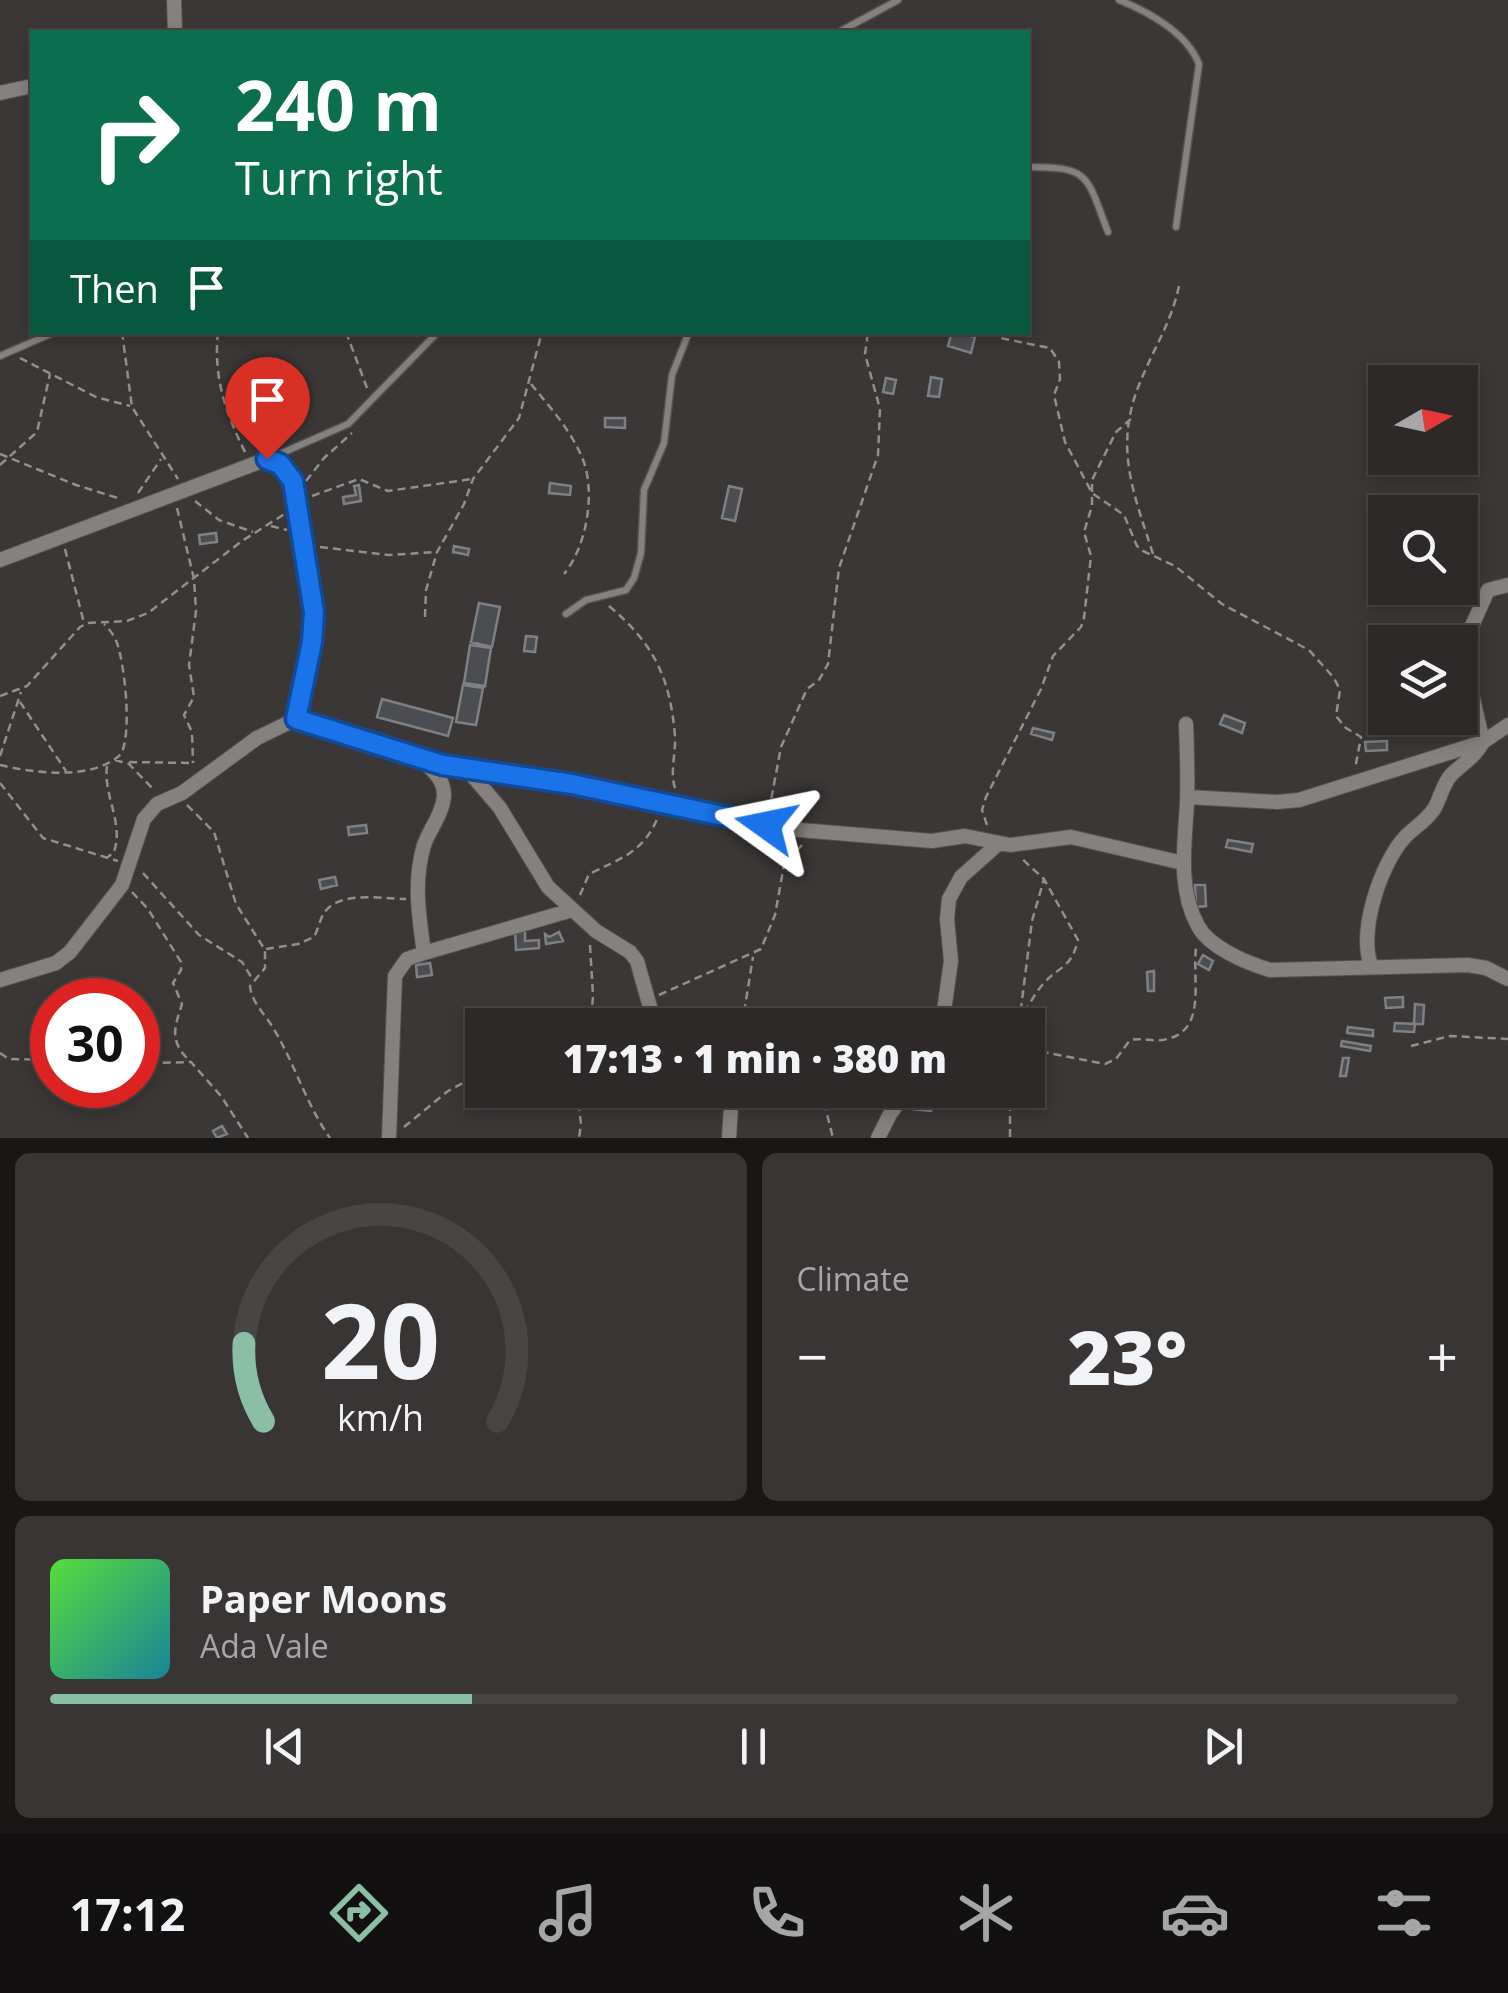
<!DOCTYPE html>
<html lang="en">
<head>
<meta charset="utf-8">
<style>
	:root { --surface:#2c2928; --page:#383534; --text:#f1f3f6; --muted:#a6a6a8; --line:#484545; --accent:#8abfa5 }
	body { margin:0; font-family:"Open Sans",sans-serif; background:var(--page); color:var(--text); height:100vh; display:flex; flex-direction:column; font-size:38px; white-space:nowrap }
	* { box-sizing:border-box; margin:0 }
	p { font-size:32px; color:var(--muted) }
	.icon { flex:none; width:55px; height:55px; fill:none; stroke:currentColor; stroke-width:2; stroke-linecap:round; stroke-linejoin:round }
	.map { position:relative; height:1138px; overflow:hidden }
	.drawer { display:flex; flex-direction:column; gap:15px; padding:15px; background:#181716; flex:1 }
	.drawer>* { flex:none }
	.guide { position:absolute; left:30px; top:30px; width:1000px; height:305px; border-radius:0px; box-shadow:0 5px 15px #0003,0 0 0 2px var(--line); background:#0b6e4f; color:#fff; overflow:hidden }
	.needle { width:65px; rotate:81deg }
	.controls { position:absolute; left:1368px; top:365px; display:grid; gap:20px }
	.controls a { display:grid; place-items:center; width:110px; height:110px; border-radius:0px; background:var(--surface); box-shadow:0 5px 15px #0003,0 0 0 2px var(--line); font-size:50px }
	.speed { position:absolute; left:30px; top:978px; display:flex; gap:20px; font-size:50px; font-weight:700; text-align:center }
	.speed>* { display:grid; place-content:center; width:130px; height:130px; border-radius:50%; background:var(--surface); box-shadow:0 5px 15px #0003,0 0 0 2px var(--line); line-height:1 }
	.speed .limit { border:15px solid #d22; background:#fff; color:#111 }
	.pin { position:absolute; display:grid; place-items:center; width:85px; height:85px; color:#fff; margin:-102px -42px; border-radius:50% 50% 50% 0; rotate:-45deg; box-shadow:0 0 10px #0007 }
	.pin .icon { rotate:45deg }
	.me { position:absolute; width:110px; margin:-55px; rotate:282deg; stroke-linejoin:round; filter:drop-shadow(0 0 8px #0008) }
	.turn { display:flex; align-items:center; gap:35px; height:210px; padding:0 40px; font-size:45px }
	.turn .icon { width:130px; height:130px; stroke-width:2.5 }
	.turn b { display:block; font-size:70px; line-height:85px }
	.then { display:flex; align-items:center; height:95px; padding:0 40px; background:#0003; gap:20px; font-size:38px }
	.big { font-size:75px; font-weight:800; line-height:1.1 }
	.drawer .tile { flex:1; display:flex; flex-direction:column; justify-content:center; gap:15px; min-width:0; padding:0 35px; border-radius:15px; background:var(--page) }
	.drawer .dial { align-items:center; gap:0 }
	.dial svg { height:260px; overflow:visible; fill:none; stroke:var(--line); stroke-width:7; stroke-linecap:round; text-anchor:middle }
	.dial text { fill:var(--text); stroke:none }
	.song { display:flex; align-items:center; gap:30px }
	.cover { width:120px; height:120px; border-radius:15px; background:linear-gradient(135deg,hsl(110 70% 55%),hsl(190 70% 35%)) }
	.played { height:10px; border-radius:5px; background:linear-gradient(90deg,var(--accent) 30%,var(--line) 30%) }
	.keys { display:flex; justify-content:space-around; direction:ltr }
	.heat { display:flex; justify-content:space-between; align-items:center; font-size:55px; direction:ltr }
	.drawer .tiles { flex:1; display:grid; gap:15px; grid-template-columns:1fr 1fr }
	.tile:last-child { grid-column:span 2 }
	.trip { position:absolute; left:465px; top:1008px; width:580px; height:100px; border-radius:0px; background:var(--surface); box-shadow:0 5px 15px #0003,0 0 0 2px var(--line); font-weight:800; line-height:100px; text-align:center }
	.tabs { display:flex; height:160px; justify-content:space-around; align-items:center; background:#121010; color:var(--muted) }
	.tabs .icon { width:70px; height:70px }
	.tabs .selected { color:var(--accent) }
	.tabs b { font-size:45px; color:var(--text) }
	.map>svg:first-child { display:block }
	.building { fill:#4b4d50; stroke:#7e8083; stroke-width:2.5 }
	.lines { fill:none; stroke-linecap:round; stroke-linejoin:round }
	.service-casing { stroke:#565352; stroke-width:9 }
	.minor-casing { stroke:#565352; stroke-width:16 }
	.path { stroke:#928f8f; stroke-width:2.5; stroke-dasharray:8 5; stroke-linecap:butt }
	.service { stroke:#85817f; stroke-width:6 }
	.minor { stroke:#85817f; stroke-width:14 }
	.route-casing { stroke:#114b97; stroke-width:25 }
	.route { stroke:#1a73e8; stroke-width:18 }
</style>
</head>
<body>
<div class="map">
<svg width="1508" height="1138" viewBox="0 0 1508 1138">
	<rect width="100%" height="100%" fill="#3a3736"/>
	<!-- building -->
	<path class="building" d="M 952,332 L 975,337 L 971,353 L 948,346 Z
		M 931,377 L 942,379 L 939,397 L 928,396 Z
		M 886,378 L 896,380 L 893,394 L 883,392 Z
		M 605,418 L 625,418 L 625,428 L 605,427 Z
		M 550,483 L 571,486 L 570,495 L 549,493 Z
		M 359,485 L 361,501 L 344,504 L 343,497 L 356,495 L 354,486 Z
		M 729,486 L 742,489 L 735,521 L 722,518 Z
		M 216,533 L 217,542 L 200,544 L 199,535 Z
		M 454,546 L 469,549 L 468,555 L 453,552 Z
		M 479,603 L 500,607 L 492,647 L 471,642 Z
		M 526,636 L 537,637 L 535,652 L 524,651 Z
		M 470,645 L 491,648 L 485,686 L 464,683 Z
		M 463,685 L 483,688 L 476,725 L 456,722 Z
		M 382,699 L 453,718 L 448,736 L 377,717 Z
		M 1224,715 L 1245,723 L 1242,733 L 1220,724 Z
		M 1033,728 L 1054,733 L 1052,740 L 1031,734 Z
		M 1387,741 L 1387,750 L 1366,751 L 1365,742 Z
		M 366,825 L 367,833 L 349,835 L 348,827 Z
		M 1228,840 L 1253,844 L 1251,852 L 1226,847 Z
		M 335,877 L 337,885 L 321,889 L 319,880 Z
		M 1195,885 L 1205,885 L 1206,906 L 1196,907 Z
		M 525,929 L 525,941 L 539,940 L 539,948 L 516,950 L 515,930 Z
		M 559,932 L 563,941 L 546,944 L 545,934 L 549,937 Z
		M 1203,955 L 1213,961 L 1209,970 L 1198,964 Z
		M 430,963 L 432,975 L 417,977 L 416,965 Z
		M 1154,971 L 1154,991 L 1148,991 L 1147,972 Z
		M 1403,997 L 1403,1007 L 1386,1008 L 1385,998 Z
		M 1415,1004 L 1424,1005 L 1423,1024 L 1414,1024 Z
		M 1395,1023 L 1415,1024 L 1414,1032 L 1394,1031 Z
		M 1348,1027 L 1373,1030 L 1373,1036 L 1347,1033 Z
		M 1342,1041 L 1371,1046 L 1370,1051 L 1341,1046 Z
		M 1343,1058 L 1349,1058 L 1346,1076 L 1340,1076 Z
		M 853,1090 L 876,1090 L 873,1102 L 852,1097 Z
		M 739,1095 L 759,1095 L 759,1108 L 739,1108 Z
		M 912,1096 L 933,1099 L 931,1111 L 911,1109 Z
		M 222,1126 L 227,1134 L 217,1138 L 213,1131 Z"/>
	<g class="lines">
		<!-- service casing -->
		<g class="service-casing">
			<path id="service" d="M 1119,0 C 1149,12 1187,33 1199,64 L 1176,227
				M 839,32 L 898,0
				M 1028,167 C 1091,167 1086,175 1108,232
				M 0,356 L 55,332
				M 273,457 L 348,424 L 438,332
				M 566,614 L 586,600 L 626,590 L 634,578 L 641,553 L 644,490 L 664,443 L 672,375 L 689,332"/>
		</g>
		<!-- minor casing -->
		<g class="minor-casing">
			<path id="minor" d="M 174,0 L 175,32
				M 0,93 L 32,86
				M 0,560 L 267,459 L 280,464 L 293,481 L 314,612 L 312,642 L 296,719 L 257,738 L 182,793 L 157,804 L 144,819 L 122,885 L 70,952 L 56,963 L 0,980
				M 296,719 L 443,765 L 571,784 L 776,828 L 932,841 L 965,836 L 1010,845 L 1071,837 L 1183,863
				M 1186,724 C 1187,750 1188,776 1187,802 C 1185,843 1177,888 1198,926 C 1210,948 1247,963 1270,970 L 1468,965 L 1486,968 L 1508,979
				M 465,767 L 500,808 L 548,887 L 596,931 L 630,952 L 637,961 L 650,1007 L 659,1025
				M 1187,797 L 1277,802 L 1299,800 L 1483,742 L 1508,725
				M 424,953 L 572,910
				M 1371,965 C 1358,931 1381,862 1406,836 C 1415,827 1426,821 1434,809 C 1440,799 1443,784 1451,775 C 1463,763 1474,758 1483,742 L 1464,660 L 1463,646 L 1488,590 L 1508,585
				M 942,1025 L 951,961 L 947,919 L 949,899 L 961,877 L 998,844
				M 728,1090 L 731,1107 L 729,1138
				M 389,1138 L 395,976 L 407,959 L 424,953 C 419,916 413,882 424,845 C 430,828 443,814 444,795 C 444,781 435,772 425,763
				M 878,1138 L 890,1114 L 908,1090"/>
		</g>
		<!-- path -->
		<path class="path" d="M 122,332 L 132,407 L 178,479
			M 218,332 C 213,378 226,414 246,454
			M 346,332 L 367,388
			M 990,332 L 1000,338 L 1050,348 L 1059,362 L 1060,379 L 1054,395 L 1065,442 L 1092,493 L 1124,515 L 1137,546 L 1143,551 L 1175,566 L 1222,604 L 1309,650 L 1334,678 L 1340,690 L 1336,716 L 1346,728 L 1361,737 L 1355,769
			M 20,358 L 96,397 L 130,406
			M 531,384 C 549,406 569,428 581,455 C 597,489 587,546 564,574
			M 0,454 L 76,485 L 118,498
			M 0,465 L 37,432 L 50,374
			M 306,481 L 324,458 L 352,433
			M 138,493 L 161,459
			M 312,496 L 359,479 L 388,491 L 472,479
			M 195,501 L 219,520 L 253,532
			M 177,508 L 194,579 L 196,611 L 189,665 L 194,697 L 184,715 L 192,732 L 193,763
			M 271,526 L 287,530
			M 320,547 L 389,555 L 436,552
			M 65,549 L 84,623
			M 1153,554 C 1133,491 1113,446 1141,380 C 1155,346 1171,323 1179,286
			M 609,606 C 654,644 670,677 675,736 C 676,755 669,773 676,791
			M 425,617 L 426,590 L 437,552 L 464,504 L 473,479 L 519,418 L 542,332
			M 0,696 L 27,686 L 80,627 L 88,623 L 127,621 L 148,613 L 242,541 L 286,513
			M 20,702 L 66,771
			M 0,756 L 21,692
			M 115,760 L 129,764 L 153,789
			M 129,762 L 191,763
			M 0,765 C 34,773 93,781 121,754 C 132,734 125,666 117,643 C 114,635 110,630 104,624
			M 107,766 C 103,796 124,822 114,852 L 108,857
			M 0,783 L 43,838 L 118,861
			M 187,805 L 214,832 L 236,904 L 265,950 L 265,968 L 250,986 C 251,999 260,1009 268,1020 C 293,1057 304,1101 330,1138
			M 769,811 L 781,747 L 807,689 L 819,680 L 828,664 L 839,568 L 878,455 L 880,409 L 865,354 L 868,332
			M 987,825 L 982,810 L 986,797 L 1041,689 L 1053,656 L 1081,627 L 1084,618 L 1091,556 L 1084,532 L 1092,506 L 1092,480 L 1116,432 L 1131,419
			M 779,842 L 784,863
			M 143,873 L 199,935 L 242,962 L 253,980
			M 132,892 L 148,909 L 181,962 L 181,970 L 173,983 L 182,1004 C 174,1029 169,1042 191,1062
			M 580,895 L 589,874 C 620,859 644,852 658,817
			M 590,945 L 593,995 L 591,1025
			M 266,949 L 298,944 L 314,937 C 318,930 320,919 324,913 C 339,890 383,899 406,899
			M 659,995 L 761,949 L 775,915 L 784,865 L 802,845
			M 1019,1024 L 1032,921 L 1044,879
			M 593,1025 L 613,1021 L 635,1008
			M 742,1025 L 753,957
			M 1020,1025 C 1026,1010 1033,995 1044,983 C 1060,965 1071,969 1078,940 L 1044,879 L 1020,857
			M 1411,1046 L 1450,1036 L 1508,1039
			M 1028,1049 L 1105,1064 L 1116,1059 L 1130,1040 C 1141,1038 1151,1041 1162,1040 C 1208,1034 1192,982 1196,948
			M 0,1053 L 9,1059 L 52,1060
			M 138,1070 L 158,1063 L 191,1062 L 221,1096 L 248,1138
			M 577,1090 L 581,1124 L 579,1138
			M 821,1090 L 833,1138
			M 1010,1090 L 1010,1138
			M 404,1127 L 448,1091 L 482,1073"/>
		<!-- service -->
		<use href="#service" class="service"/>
		<!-- minor -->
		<use href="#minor" class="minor"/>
	</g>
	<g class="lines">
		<!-- route casing -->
		<g class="route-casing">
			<path id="route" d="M 267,459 L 280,464 L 293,481 L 314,612 L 312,642 L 296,719 L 443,765 L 572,784 L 766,825"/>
		</g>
		<!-- route -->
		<use href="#route" class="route"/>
	</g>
</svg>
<div class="controls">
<a><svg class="needle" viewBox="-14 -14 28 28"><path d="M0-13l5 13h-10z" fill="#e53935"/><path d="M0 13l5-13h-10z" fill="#a6a6a8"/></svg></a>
<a><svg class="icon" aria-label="search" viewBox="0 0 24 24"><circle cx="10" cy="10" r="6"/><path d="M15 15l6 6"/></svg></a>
<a><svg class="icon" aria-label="layers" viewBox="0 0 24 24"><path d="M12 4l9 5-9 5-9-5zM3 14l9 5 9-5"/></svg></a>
</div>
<div class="speed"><div class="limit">30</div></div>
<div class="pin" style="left:267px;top:459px;background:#d93025"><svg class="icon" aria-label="arrive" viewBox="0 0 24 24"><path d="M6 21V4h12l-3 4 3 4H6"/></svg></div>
<svg class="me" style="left:766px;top:825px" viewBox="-20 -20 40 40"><path d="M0-17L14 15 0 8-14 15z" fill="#1a73e8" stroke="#fff" stroke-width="4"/></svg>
<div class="trip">17:13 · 1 min · 380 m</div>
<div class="guide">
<div class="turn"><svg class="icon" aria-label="right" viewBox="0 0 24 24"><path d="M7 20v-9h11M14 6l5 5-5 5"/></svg><div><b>240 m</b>Turn right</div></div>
<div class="then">Then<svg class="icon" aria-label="arrive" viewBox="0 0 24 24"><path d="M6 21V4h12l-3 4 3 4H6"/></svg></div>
</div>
</div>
<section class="drawer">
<div class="tiles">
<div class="tile dial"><svg viewBox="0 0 100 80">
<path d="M14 69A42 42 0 1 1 86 69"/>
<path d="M14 69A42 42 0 0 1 8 45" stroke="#8abfa5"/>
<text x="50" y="56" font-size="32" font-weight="700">20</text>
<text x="50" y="72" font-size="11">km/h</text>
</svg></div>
<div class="tile"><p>Climate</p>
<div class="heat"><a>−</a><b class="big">23°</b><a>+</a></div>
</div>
<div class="tile">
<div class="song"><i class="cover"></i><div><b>Paper Moons</b><p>Ada Vale</p></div></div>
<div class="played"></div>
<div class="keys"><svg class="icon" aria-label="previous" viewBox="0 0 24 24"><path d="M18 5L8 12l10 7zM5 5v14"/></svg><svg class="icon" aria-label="pause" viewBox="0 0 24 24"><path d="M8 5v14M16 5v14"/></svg><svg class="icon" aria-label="next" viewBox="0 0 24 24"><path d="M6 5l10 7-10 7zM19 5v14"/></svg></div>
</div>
</div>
</section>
<nav class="tabs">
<b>17:12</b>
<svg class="icon selected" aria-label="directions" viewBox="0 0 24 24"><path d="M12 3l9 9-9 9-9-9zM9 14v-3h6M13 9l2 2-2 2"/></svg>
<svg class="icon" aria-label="music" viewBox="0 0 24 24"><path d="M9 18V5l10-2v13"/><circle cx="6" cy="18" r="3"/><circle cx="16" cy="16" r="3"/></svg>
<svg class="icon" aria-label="phone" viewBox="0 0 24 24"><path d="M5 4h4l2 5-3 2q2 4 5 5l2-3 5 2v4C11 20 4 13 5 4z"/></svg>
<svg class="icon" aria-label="climate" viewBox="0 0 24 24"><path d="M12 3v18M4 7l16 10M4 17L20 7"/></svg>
<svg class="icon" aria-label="car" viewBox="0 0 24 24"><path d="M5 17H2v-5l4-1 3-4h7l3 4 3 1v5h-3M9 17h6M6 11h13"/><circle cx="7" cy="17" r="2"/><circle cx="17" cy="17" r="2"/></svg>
<svg class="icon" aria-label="filters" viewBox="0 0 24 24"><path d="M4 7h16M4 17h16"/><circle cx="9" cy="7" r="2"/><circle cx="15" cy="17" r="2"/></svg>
</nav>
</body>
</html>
